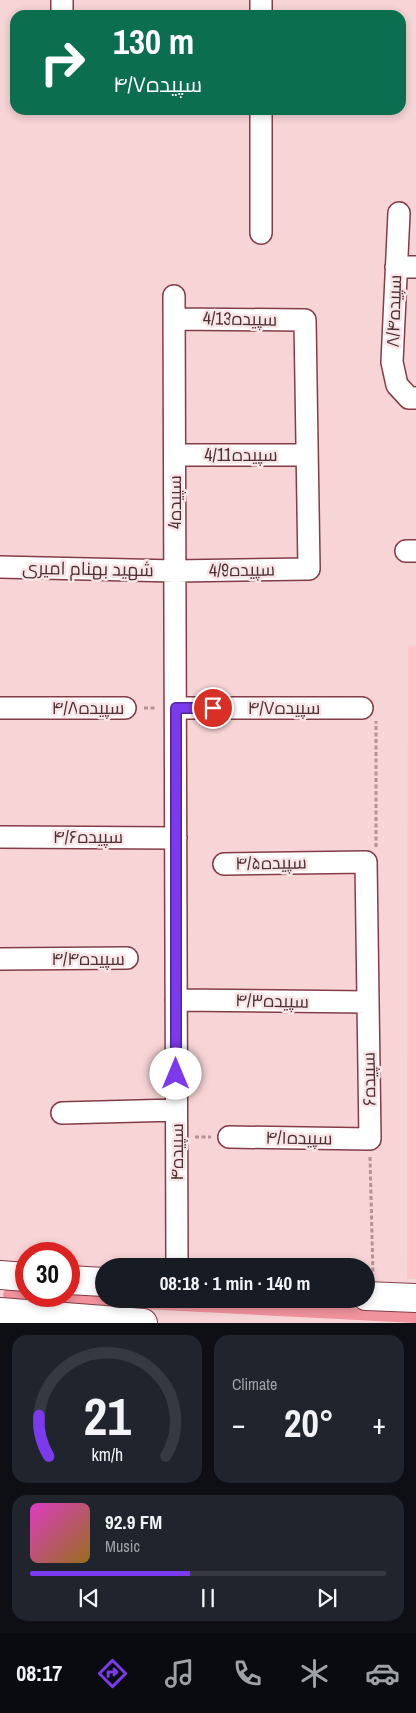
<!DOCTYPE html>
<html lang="en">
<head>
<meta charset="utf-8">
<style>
	:root { --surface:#171b24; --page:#20242c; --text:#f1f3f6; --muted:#9ea1a6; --line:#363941; --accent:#7c3aed }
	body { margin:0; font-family:"Archivo Narrow",Cairo,sans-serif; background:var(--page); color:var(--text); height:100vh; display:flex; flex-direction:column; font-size:19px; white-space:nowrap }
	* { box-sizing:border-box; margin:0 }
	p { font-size:16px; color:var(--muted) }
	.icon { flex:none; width:28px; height:28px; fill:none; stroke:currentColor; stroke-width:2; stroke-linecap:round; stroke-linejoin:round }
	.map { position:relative; height:1323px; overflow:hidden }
	.panel { display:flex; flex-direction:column; gap:12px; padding:12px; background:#0d0f14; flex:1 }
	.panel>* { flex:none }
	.guide { position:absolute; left:10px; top:10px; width:396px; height:105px; border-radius:15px; box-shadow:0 2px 8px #0003; background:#0b6e4f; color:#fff; overflow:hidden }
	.speed { position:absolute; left:15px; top:1242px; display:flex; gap:10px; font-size:25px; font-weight:700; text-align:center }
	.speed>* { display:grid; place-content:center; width:65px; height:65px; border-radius:50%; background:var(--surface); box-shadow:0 2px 8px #0003; line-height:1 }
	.speed .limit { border:8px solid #d22; background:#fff; color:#111 }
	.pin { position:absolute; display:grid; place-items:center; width:42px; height:42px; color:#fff; margin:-21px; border:2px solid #fff; border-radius:50%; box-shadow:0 1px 5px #0007 }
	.me { position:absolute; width:55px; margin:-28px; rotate:0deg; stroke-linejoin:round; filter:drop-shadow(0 0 4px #0008) }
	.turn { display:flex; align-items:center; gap:18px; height:105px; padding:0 20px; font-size:22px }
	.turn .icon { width:65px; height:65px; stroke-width:2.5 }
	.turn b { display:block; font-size:35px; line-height:42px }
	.big { font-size:38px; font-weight:700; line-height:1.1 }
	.panel .widget { flex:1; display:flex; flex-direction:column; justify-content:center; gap:8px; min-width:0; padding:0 18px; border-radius:15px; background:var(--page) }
	.panel .dial { align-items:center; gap:0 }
	.dial svg { height:130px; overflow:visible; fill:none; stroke:var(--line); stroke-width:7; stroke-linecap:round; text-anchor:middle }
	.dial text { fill:var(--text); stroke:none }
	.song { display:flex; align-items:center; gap:15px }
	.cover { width:60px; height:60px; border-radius:8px; background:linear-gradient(135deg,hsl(310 70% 55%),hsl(40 70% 35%)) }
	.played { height:5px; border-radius:2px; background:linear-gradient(90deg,var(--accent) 45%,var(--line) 45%) }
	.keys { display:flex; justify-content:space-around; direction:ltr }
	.heat { display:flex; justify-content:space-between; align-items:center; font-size:28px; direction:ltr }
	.panel .tiles { flex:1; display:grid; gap:12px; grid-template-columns:1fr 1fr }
	.widget:last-child { grid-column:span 2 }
	.trip { position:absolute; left:95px; top:1258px; width:280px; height:50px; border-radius:25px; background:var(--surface); box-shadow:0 2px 8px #0003; font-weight:700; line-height:50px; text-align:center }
	.menu { display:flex; height:80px; justify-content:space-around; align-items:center; background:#090b0e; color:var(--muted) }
	.menu .icon { width:35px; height:35px }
	.menu .selected { color:var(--accent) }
	.menu b { font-size:22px; color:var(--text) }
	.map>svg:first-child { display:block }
	.built { fill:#fec6ca }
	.green { fill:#f1939d }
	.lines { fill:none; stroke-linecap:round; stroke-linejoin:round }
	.street-casing { stroke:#843d47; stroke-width:24 }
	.secondary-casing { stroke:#843d47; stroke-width:30 }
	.path { stroke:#b49295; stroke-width:3; stroke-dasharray:4 2.5; stroke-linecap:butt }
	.street { stroke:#fff; stroke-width:21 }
	.secondary { stroke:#fff; stroke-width:28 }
	.route-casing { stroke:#51269a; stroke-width:12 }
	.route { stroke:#7c3aed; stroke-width:9 }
	.labels { text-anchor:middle; stroke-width:5; stroke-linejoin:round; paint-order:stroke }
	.street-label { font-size:18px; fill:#4f2e32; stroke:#f8e6e7 }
</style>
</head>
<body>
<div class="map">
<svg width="416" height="1323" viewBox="0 0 416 1323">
	<rect width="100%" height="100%" fill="#f7d4d6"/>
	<!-- built -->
	<path class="built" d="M 408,646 L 416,647 L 416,1279 L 407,1279 Z"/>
	<!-- green -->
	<path class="green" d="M 7,1286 L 26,1287 L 26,1296 L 69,1296 L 69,1290 L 104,1292 L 104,1299 L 207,1299 L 416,1312 L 416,1323 L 4,1302 L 3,1294 Z"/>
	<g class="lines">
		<!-- street casing -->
		<g class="street-casing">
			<path id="street" d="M 62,0 L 62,15
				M 261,0 L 261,15
				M 261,110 L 261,233
				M 399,213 L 392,362 L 397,385 L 409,398 L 416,398
				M 396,267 L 416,267
				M 174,296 L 177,1266
				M 175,455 L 307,455
				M 406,551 L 416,551
				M 0,567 L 175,571 L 309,569 L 305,320 L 174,319
				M 0,708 L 125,708
				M 176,708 L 362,708
				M 0,837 L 176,838
				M 224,864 L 366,862 L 370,1139 L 229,1137
				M 0,959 L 127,958
				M 176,1000 L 368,1002
				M 62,1113 L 176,1110"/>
		</g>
		<!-- secondary casing -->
		<g class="secondary-casing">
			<path id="secondary" d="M 0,1275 L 26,1277
				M 69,1280 L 104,1282
				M 366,1296 L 416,1298
				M 0,1312 L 143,1323"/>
		</g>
		<!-- path -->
		<path class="path" d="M 144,708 L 157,708
			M 376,847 L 376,721
			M 195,1137 L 211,1137
			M 370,1157 L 373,1275"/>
		<!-- street -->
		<use href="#street" class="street"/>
		<!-- secondary -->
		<use href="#secondary" class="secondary"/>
	</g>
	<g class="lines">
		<!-- route casing -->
		<g class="route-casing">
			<path id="route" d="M 176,1074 L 176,708 L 213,708"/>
		</g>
		<!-- route -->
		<use href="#route" class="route"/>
	</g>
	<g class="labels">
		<!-- street labels -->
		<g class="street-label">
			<text transform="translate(394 311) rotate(-88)" y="6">سپیده۸/۴</text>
			<text transform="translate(240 319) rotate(1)" y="6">4/13سپیده</text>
			<text x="241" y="461">4/11سپیده</text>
			<text transform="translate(175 502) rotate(-90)" y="6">4سپیده</text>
			<text transform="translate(88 569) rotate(1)" y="6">شهید بهنام امیری</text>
			<text transform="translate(242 570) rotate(-1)" y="6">4/9سپیده</text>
			<text x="88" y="714">سپیده۴/۸</text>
			<text x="284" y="714">سپیده۴/۷</text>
			<text x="88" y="843">سپیده۴/۶</text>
			<text transform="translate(271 863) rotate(-1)" y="6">سپیده۴/۵</text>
			<text x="88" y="965">سپیده۴/۴</text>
			<text transform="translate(272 1001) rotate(1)" y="6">سپیده۴/۳</text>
			<text transform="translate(369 1079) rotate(-91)" y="6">سپیده۶</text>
			<text transform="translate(299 1138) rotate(1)" y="6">سپیده۴/۱</text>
			<text transform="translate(177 1152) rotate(-90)" y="6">سپیده۴</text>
		</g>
	</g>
</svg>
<div class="speed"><div class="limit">30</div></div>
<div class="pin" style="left:213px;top:708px;background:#d93025"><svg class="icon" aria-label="arrive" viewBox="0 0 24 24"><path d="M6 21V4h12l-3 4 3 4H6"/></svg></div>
<svg class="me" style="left:176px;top:1074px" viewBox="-20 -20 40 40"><circle r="19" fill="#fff"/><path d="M0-13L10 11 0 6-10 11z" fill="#7c3aed"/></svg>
<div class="trip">08:18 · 1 min · 140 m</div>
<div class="guide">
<div class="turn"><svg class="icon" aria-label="right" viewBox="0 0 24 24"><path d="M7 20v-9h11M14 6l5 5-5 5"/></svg><div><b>130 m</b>سپیده۴/۷</div></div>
</div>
</div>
<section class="panel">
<div class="tiles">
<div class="widget dial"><svg viewBox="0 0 100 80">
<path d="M14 69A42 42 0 1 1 86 69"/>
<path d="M14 69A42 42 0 0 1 8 44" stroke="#7c3aed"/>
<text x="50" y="56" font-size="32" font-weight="700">21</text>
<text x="50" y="72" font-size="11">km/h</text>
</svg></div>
<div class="widget"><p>Climate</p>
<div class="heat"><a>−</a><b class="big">20°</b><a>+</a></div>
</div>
<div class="widget">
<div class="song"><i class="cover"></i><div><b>92.9 FM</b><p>Music</p></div></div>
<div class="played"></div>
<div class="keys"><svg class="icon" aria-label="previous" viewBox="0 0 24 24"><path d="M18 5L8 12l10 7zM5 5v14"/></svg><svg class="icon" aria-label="pause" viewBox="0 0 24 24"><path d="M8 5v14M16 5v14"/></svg><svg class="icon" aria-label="next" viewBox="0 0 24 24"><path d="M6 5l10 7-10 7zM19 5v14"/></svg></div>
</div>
</div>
</section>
<nav class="menu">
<b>08:17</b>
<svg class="icon selected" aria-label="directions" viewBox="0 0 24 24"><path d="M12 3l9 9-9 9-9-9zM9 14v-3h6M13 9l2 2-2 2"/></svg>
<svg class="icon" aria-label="music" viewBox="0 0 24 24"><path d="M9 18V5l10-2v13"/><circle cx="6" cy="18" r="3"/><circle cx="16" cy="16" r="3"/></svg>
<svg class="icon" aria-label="phone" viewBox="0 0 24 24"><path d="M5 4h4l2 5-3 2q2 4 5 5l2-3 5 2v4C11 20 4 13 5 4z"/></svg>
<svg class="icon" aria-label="climate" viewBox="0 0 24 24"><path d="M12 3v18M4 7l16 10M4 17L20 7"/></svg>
<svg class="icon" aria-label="car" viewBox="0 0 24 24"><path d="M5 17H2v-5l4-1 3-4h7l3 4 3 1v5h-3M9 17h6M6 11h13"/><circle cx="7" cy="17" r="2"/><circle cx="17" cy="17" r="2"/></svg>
</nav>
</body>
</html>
